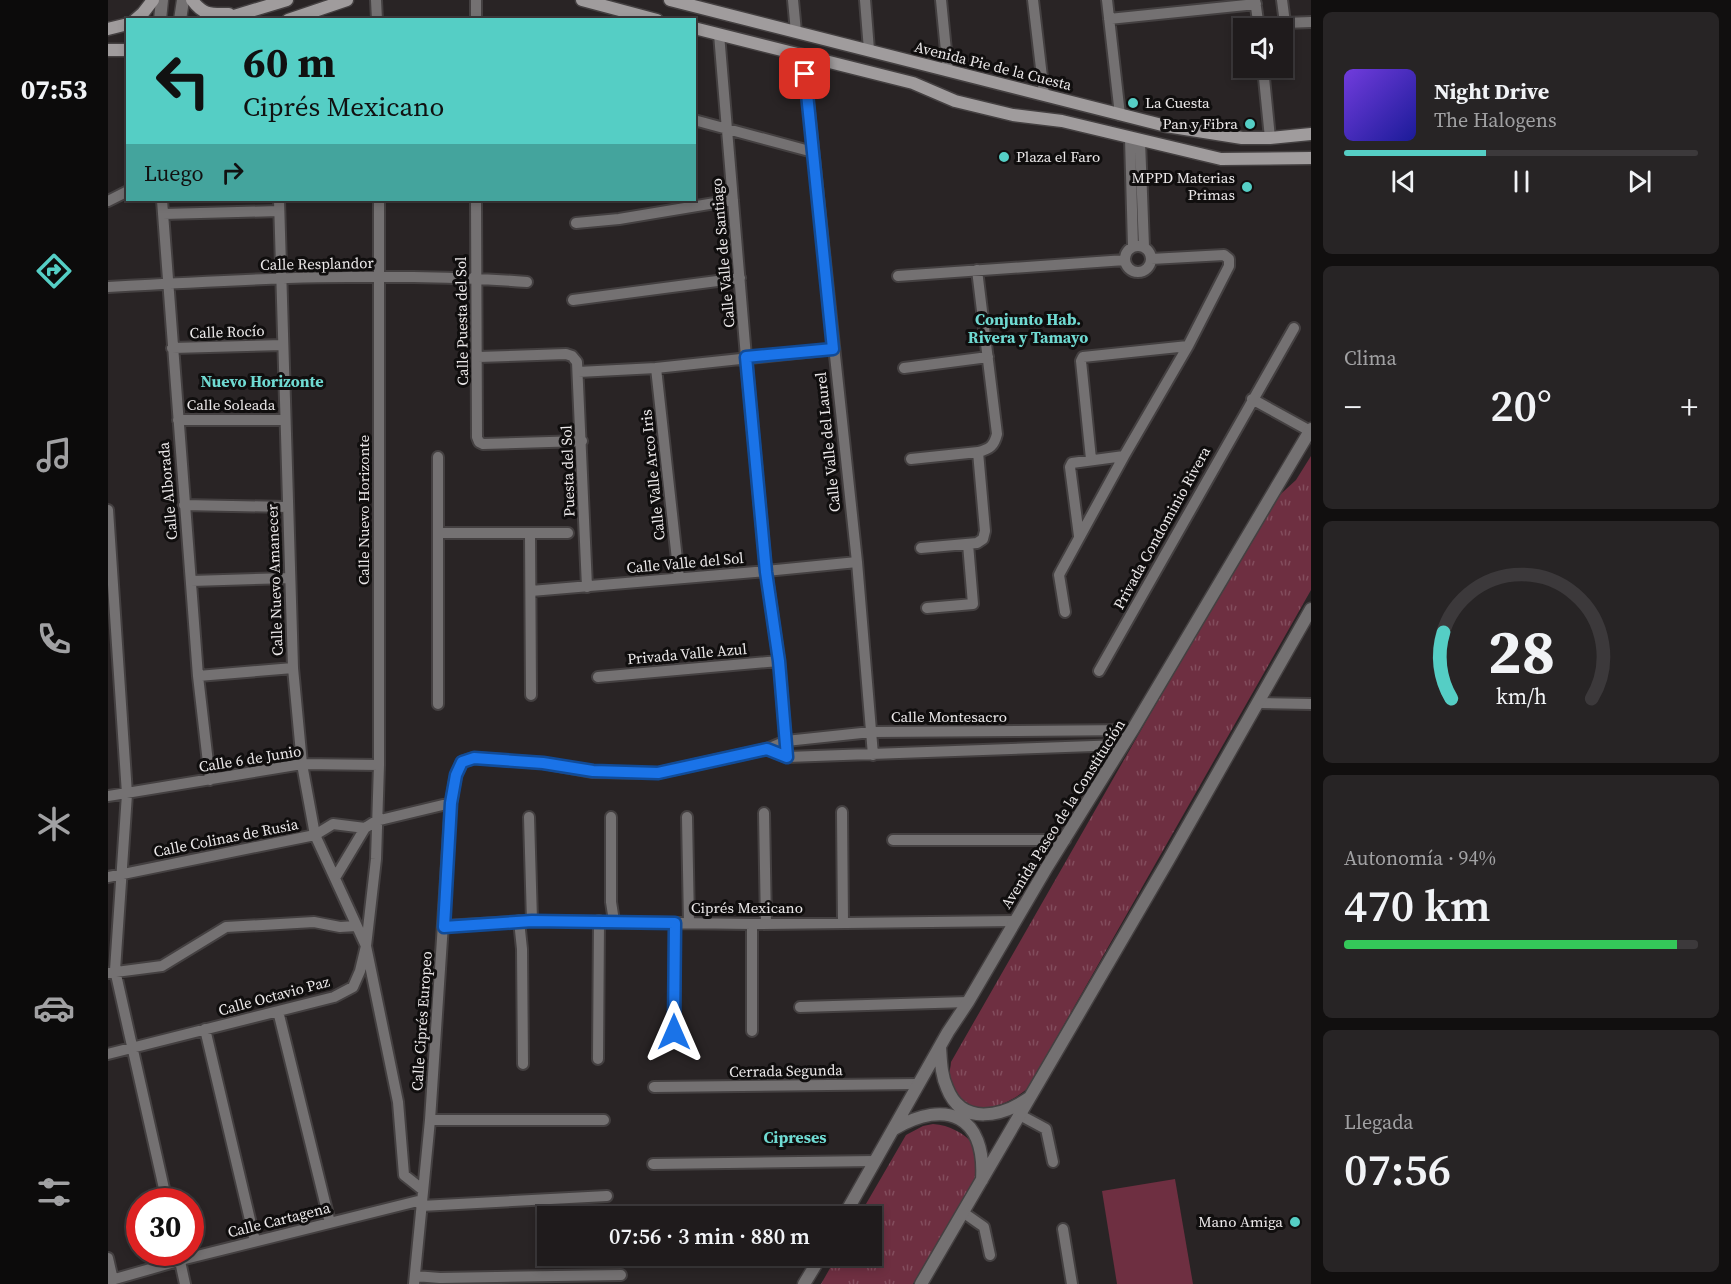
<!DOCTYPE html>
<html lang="es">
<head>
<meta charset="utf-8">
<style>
	:root { --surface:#1f1b1c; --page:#272425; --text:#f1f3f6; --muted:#a1a1a3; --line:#3c393b; --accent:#55cec5 }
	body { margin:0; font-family:"Source Serif 4",serif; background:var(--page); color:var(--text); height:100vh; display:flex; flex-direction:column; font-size:22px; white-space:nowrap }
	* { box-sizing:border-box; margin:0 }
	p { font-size:20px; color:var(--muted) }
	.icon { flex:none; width:33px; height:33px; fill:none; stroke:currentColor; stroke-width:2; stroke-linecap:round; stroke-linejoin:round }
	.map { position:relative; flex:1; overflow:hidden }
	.details { display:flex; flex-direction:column; gap:12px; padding:12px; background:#110f0f; width:420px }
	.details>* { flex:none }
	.top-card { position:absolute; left:18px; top:18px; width:570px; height:183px; border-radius:0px; box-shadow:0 3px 9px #0003,0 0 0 2px var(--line); background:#55cec5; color:#111; overflow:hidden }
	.tools { position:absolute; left:1125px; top:18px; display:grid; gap:12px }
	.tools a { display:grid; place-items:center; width:60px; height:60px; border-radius:0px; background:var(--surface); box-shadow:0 3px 9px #0003,0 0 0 2px var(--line); font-size:30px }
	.speed { position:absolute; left:18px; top:1188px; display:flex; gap:12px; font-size:30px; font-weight:700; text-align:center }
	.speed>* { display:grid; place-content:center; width:78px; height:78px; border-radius:50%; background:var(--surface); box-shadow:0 3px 9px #0003,0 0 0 2px var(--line); line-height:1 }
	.speed .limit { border:9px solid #d22; background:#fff; color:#111 }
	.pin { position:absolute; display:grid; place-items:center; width:51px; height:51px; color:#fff; margin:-26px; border-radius:12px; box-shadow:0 3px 9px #0006 }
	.me { position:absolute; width:66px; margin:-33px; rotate:0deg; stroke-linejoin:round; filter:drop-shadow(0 0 4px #0008) }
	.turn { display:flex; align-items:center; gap:21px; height:126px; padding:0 18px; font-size:27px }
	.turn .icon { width:78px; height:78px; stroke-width:2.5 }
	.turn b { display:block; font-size:42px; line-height:51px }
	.then { display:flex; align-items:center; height:57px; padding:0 18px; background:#0003; gap:12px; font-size:22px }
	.big { font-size:45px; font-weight:600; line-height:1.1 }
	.details .widget { flex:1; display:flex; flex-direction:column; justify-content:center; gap:9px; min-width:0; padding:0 21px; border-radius:9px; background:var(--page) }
	.details .dial { align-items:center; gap:0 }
	.dial svg { height:156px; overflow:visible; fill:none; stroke:var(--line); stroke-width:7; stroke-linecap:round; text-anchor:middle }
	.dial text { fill:var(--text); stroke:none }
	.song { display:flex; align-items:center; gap:18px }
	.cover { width:72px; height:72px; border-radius:9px; background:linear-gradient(135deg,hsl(260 70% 55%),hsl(240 70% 35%)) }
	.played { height:6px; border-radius:3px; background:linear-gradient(90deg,var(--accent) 40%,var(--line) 40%) }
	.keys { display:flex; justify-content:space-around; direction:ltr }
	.heat { display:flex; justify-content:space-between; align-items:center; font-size:33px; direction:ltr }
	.charge { height:9px; border-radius:4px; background:linear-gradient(90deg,#34c759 94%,var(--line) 0) }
	.trip { position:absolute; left:429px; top:1206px; width:345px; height:60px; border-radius:0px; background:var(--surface); box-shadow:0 3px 9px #0003,0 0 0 2px var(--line); font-weight:600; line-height:60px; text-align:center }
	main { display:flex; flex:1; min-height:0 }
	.dock { display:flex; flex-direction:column; width:108px; justify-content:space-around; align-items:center; background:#0c0b0b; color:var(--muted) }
	.dock .icon { width:42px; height:42px }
	.dock .selected { color:var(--accent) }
	.dock b { font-size:27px; color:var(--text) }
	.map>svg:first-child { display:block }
	.green { fill:#6e2f41 }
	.park { fill:url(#park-tufts) }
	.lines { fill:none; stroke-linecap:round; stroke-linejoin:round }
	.minor-casing { stroke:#444041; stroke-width:14 }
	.tertiary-casing { stroke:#444041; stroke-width:15 }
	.secondary-casing { stroke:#444041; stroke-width:15 }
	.minor { stroke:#747172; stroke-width:10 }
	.tertiary { stroke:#747172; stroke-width:12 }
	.secondary { stroke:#a09c9d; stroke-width:12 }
	.route-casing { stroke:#114b97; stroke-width:15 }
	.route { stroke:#1a73e8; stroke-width:10 }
	.poi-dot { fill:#55cec5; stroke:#100e0e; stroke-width:2 }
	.labels { text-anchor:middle; stroke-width:6; stroke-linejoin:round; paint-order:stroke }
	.street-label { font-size:15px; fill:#ece9ea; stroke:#100e0e }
	.poi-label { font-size:15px; fill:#ece9ea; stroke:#100e0e; text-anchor:end }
	.neighbourhood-label { font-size:16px; font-weight:bold; fill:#6fdad2; stroke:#100e0e }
</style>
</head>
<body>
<main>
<nav class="dock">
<b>07:53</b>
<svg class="icon selected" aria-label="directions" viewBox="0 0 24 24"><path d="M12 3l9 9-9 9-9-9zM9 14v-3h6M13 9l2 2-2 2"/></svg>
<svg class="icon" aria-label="music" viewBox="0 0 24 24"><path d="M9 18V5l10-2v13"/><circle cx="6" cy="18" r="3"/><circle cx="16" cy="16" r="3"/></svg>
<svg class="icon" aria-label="phone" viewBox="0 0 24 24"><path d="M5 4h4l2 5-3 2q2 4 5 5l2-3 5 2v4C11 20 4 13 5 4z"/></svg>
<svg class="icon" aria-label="climate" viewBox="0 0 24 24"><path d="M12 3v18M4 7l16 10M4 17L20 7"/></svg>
<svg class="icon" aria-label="car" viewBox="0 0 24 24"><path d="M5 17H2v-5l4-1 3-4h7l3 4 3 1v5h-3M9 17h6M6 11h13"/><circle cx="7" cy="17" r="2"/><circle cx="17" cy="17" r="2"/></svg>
<svg class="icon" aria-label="filters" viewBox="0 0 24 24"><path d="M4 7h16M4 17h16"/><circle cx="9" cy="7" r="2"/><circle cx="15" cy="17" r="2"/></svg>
</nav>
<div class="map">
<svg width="1203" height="1284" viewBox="0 0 1203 1284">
	<defs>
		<pattern id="park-tufts" width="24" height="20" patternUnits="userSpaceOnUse" patternTransform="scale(1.5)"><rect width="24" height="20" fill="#6e2f41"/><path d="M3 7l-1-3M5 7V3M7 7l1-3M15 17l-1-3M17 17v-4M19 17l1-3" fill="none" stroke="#834d5d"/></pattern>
	</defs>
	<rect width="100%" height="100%" fill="#292425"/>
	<!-- green -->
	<path class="green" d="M 1067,1179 L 1085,1284 L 1009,1284 L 994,1191 Z"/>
	<!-- park -->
	<path class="park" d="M 1203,456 L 1203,590 L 920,1088 C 900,1106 861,1121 846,1090 C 844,1087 842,1084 841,1081 C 840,1075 843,1067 843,1062 L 1163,503 L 1188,480 Z
		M 825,1124 C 842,1125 855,1133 867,1145 L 868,1177 L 805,1284 L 713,1284 L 729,1256 L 764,1256 L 764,1216 L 751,1216 L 798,1135 L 815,1126 Z"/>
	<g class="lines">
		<!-- minor casing -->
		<g class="minor-casing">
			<path id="minor" d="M 268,0 L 269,20
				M 368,0 L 368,20
				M 685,0 L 688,32
				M 757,0 L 761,50
				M 833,0 L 840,71
				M 925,0 L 936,94
				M 999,0 L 1012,115
				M 1147,0 L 1151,28
				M 1174,0 L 1177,23 L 1203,22
				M 1001,19 L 1148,4
				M 611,34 L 638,357 L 658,571 L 671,661 L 679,757
				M 695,55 L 749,562 L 765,755
				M 1155,68 L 1162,138
				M 586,120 L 705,152
				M 1022,138 L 1025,246
				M 1032,141 L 1036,247
				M 54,200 L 90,676 L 102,780
				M 171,200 L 185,668 L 194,764 L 207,835 L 258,946 L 290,1102 L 296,1175 L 315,1190
				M 368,200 L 369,437 L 371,442 L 375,444 L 474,441
				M 0,201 L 20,191
				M 55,214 L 171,211
				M 468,223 L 511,219 L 625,200
				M1017 259a13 13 0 1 1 26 0a13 13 0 1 1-26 0Z
				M 790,276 L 1017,260
				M 0,287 C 139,279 280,271 419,282
				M 465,300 L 632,278
				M 64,348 L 175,345
				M 370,357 L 458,354 L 464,356 L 469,362 L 479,587
				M 548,368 L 571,578
				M 796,368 L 880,357
				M 470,372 L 548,368 L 725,349
				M 1144,399 L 1202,431
				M 70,420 L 177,420
				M 330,457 L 330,704
				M 803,459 L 870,452 C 882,449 886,446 889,434 L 869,270
				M 983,459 L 973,361 L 975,357 L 1080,346
				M 76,505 L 179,507
				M 0,510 L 19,794 L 7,970 L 59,1202
				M 330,533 L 460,533
				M 422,534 L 423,695
				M 971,536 L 962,467 L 964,463 L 1016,456
				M 813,548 L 869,543 L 875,539 L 877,531 L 870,452
				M 83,581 L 182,578
				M 423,591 L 658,571 L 749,562
				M 819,608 L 865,604 L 860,544
				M 957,612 L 951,575 L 953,571 L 1016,456 L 1080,346 L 1121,266 L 1121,259 L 1116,255 L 1043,259
				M 991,671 L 1186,328
				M 90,676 L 185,668
				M 490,677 L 671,661
				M 1151,703 L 1203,704
				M 659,749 L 679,757 L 1014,745
				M 0,796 L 194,764 L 271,765
				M 734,812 L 735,923
				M 656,813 L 658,924
				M 421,817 L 424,921
				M 503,817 L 503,902 L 506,921
				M 579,817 L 581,923
				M 785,840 L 957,840
				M 0,877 L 207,835 L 225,824 L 257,828 L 268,821 L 343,803
				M 227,878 L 257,828
				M 411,921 L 414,949 L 415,1064
				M 336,926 L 424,921 L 644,924 L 907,921
				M 0,973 L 54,966 L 118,927 L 206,922 L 232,927 L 248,926
				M 692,1007 L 860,1002
				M 170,1011 L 222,1223
				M 97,1029 L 147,1241
				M 644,1031 L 644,924
				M 566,1032 L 567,923
				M 0,1054 L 226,997 L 245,987 L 252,971 L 258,946 L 268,859 L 271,765 L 271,200
				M 490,1059 L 491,921
				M 546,1087 L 810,1084
				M 912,1115 L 938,1129 L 945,1162
				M 322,1120 L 496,1120
				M 545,1164 L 767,1161
				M 313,1206 L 499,1196
				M 856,1213 L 876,1227 L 882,1255
				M 955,1229 L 964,1284
				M 70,1252 L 77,1284
				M 0,1258 L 5,1280
				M 307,1276 L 332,1278 L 513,1275
				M 0,1281 L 77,1259 L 314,1200
				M 306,1284 L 322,1120 L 343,803 L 348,775 L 354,762 L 366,758 L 435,763 L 485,772 L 550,773 L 659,749 L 678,741 L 763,732 L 1025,730"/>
		</g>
		<!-- tertiary casing -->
		<g class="tertiary-casing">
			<path id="tertiary" d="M 52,20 L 54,0
				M 72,20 L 75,0
				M 832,1047 C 833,1061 833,1075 839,1088 C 854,1127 895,1116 921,1098
				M 786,1129 C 839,1098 878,1116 874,1180
				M 736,1216 L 840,1032 L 860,1002 L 939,867 L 1025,729 L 1203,429
				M 696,1284 L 713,1256
				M 813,1284 L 1061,859 L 1203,609"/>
		</g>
		<!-- secondary casing -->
		<g class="secondary-casing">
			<path id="secondary" d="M 84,0 C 96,16 103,14 121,14
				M 474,0 L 549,20
				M 562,0 L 1058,126 L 1134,138 L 1162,138 L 1203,134
				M 27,20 L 35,13 L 45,0
				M 113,20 L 179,0
				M 180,20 L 239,0
				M 586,28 L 805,83 L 847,101 L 905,115 L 954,121 L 1113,159 L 1203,158
				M 0,29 L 20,24
				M 0,50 L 20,50"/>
		</g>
		<!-- minor -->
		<use href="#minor" class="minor"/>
		<!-- tertiary -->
		<use href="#tertiary" class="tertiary"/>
		<!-- secondary -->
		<use href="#secondary" class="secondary"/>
	</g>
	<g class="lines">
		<!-- route casing -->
		<g class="route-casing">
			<path id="route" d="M 566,1032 L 567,923 L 424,921 L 336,927 L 343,803 L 348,775 L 354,762 L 366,758 L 435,763 L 485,771 L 550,773 L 659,749 L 679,757 L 671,661 L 658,572 L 638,357 L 725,349 L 697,74"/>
		</g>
		<!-- route -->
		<use href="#route" class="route"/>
	</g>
	<!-- markers -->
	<g class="poi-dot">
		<circle cx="1025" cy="103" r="6"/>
		<circle cx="1142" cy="124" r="6"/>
		<circle cx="896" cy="157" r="6"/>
		<circle cx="1139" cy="187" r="6"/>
		<circle cx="1187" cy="1222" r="6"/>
	</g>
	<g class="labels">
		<!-- street labels -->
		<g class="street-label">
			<text transform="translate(885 66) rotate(14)" y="5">Avenida Pie de la Cuesta</text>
			<text transform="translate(615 253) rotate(-95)" y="5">Calle Valle de Santiago</text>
			<text transform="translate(209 264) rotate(-1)" y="5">Calle Resplandor</text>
			<text transform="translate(354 321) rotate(-91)" y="5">Calle Puesta del Sol</text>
			<text transform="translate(119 332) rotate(-2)" y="5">Calle Rocío</text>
			<text x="123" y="410">Calle Soleada</text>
			<text transform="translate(720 442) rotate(-96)" y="5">Calle Valle del Laurel</text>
			<text transform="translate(460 471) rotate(-92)" y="5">Puesta del Sol</text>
			<text transform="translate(545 475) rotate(-96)" y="5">Calle Valle Arco Iris</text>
			<text transform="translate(60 491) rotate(-95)" y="5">Calle Alborada</text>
			<text transform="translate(256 510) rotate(-90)" y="5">Calle Nuevo Horizonte</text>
			<text transform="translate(1054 528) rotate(-61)" y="5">Privada Condominio Rivera</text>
			<text transform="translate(577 563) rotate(-5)" y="5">Calle Valle del Sol</text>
			<text transform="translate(167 580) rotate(-92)" y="5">Calle Nuevo Amanecer</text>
			<text transform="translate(579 654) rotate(-5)" y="5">Privada Valle Azul</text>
			<text x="841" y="722">Calle Montesacro</text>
			<text transform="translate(142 759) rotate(-9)" y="5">Calle 6 de Junio</text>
			<text transform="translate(955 814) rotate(-58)" y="5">Avenida Paseo de la Constitución</text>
			<text transform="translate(118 838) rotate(-11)" y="5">Calle Colinas de Rusia</text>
			<text x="639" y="913">Ciprés Mexicano</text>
			<text transform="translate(166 996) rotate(-15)" y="5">Calle Octavio Paz</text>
			<text transform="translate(314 1021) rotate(-86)" y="5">Calle Ciprés Europeo</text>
			<text transform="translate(678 1071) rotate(-1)" y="5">Cerrada Segunda</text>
			<text transform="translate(171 1220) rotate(-14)" y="5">Calle Cartagena</text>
		</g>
		<!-- poi labels -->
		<g class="poi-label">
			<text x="1037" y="108" text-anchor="start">La Cuesta</text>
			<text x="1130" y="129">Pan y Fibra</text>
			<text x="908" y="162" text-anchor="start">Plaza el Faro</text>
			<text x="1127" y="183">MPPD Materias<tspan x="1127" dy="17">Primas</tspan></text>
			<text x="1175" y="1227">Mano Amiga</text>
		</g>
		<!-- neighbourhood labels -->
		<g class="neighbourhood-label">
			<text x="920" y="325">Conjunto Hab.<tspan x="920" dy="18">Rivera y Tamayo</tspan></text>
			<text x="154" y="387">Nuevo Horizonte</text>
			<text x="687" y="1143">Cipreses</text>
		</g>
	</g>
</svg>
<div class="tools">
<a><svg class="icon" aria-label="sound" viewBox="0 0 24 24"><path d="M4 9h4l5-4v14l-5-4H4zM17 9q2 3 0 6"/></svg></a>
</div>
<div class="speed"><div class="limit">30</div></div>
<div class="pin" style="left:697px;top:74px;background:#d93025"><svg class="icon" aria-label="arrive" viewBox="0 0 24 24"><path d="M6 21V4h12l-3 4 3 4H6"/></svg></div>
<svg class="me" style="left:566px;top:1032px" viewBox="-20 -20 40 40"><path d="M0-17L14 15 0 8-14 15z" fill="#1a73e8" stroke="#fff" stroke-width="4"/></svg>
<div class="trip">07:56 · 3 min · 880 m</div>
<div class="top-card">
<div class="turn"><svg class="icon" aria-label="left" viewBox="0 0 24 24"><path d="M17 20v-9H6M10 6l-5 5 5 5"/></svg><div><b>60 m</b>Ciprés Mexicano</div></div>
<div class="then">Luego<svg class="icon" aria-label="right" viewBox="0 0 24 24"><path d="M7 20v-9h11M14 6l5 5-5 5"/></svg></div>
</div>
</div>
<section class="details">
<div class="widget">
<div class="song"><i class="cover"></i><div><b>Night Drive</b><p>The Halogens</p></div></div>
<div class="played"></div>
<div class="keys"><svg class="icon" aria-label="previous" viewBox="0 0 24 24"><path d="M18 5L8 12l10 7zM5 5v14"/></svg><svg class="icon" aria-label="pause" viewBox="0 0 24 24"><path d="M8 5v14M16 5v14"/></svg><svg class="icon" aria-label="next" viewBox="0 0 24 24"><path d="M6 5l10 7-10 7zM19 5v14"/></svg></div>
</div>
<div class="widget"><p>Clima</p>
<div class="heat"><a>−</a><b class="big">20°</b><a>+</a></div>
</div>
<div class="widget dial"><svg viewBox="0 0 100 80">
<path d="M14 69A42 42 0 1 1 86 69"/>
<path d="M14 69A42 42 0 0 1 10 35" stroke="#55cec5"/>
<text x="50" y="56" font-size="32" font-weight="700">28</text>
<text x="50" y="72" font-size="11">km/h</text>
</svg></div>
<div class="widget"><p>Autonomía · 94%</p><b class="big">470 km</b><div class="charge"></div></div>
<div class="widget"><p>Llegada</p><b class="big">07:56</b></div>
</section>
</main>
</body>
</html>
